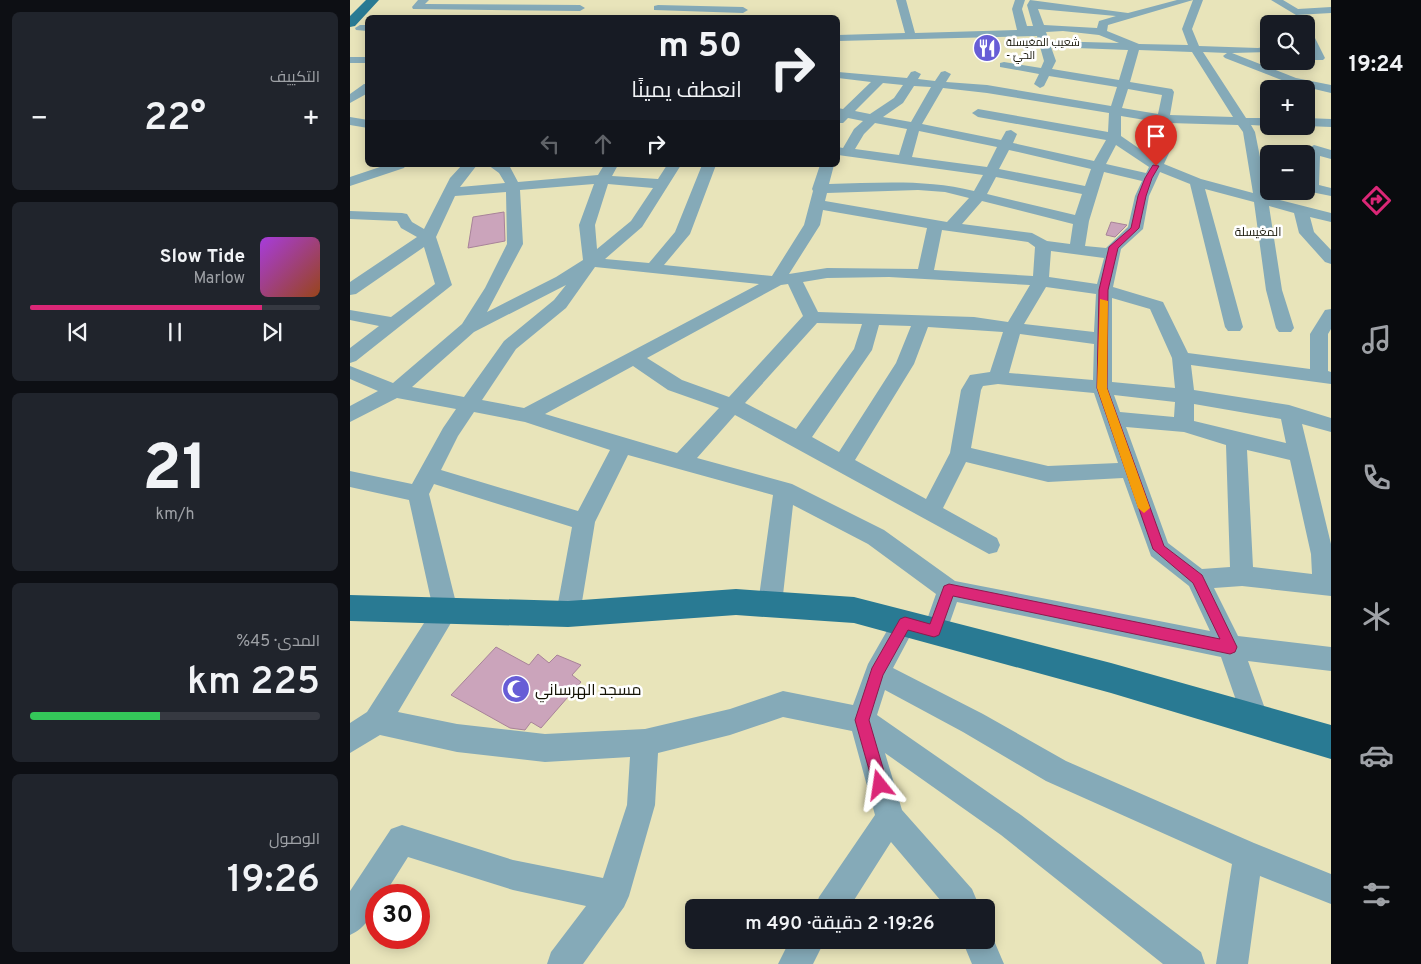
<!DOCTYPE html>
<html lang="ar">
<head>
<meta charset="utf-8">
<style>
	:root { --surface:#171b24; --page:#20242c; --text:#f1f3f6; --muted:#9ea1a6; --line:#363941; --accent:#db2777 }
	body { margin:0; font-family:Overpass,Cairo,sans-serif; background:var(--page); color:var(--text); direction:rtl; height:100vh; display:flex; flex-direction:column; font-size:19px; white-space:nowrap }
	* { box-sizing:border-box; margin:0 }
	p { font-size:16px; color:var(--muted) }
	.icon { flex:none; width:28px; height:28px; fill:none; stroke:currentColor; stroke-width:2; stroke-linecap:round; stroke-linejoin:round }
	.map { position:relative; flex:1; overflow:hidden; direction:ltr }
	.sheet { display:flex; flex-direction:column; gap:12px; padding:12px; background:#0d0f14; width:350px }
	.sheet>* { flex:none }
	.hud { position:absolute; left:15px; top:15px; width:475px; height:152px; border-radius:8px; box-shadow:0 2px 12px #0003; direction:rtl; background:#171b24; color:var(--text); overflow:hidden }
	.buttons { position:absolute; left:910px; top:15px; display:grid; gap:10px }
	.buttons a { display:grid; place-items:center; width:55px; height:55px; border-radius:8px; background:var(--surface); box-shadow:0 2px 12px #0003; font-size:25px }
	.speed { position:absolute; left:15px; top:884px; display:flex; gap:10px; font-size:25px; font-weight:700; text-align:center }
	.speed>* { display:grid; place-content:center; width:65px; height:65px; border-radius:50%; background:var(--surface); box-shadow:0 2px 12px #0003; line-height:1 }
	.speed .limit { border:8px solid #d22; background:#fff; color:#111 }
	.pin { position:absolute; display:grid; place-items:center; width:42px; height:42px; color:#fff; margin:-51px -21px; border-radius:50% 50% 50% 0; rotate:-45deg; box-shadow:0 0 5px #0007 }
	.pin .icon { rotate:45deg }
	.me { position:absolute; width:55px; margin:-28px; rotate:345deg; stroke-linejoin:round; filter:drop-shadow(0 0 4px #0008) }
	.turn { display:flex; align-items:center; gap:18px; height:105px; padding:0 15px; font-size:22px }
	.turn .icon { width:65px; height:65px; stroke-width:2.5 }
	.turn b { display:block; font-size:35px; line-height:42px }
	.lanes { display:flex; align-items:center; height:48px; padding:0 15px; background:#0003; justify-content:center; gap:25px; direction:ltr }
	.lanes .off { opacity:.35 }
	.big { font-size:38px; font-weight:600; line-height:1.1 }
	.sheet .tile { flex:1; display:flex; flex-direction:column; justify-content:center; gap:8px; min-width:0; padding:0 18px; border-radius:8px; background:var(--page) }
	.sheet .dial { align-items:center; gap:0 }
	.dial b { font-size:65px; line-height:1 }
	.song { display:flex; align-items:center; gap:15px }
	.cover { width:60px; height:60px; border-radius:8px; background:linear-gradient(135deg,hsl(280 70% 55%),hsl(20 70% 35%)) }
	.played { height:5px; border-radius:2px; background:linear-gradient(90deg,var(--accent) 80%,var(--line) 80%) }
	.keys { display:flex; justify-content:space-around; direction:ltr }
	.heat { display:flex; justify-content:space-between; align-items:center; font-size:28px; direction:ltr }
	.charge { height:8px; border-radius:4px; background:linear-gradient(90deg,#34c759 45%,var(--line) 0) }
	.trip { position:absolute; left:335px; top:899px; width:310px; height:50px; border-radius:8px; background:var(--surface); box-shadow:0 2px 12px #0003; font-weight:600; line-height:50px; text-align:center; direction:rtl }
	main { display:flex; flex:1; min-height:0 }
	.dock { display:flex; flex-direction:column; width:90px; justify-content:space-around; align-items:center; background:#090b0e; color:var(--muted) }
	.dock .icon { width:35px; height:35px }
	.dock .selected { color:var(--accent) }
	.dock b { font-size:22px; color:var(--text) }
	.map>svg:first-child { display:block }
	.building { fill:#cba4bb; stroke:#a88399 }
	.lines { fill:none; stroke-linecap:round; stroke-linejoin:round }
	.minor { fill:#85aab8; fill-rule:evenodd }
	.major { fill:#297a93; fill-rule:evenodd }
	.route { fill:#db2777; stroke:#8e194d }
	.slow { fill:#f59e0b }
	.labels { text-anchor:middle; stroke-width:5; stroke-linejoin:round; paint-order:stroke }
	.far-poi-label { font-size:11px; fill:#131103; stroke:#fff; text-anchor:start }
	.far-neighbourhood-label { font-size:12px; fill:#131103; stroke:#fff }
	.near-poi-label { font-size:16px; fill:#131103; stroke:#fff; text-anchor:start }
</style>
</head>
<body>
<main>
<nav class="dock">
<b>19:24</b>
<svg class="icon selected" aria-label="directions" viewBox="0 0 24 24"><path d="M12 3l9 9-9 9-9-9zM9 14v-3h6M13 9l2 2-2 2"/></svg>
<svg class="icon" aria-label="music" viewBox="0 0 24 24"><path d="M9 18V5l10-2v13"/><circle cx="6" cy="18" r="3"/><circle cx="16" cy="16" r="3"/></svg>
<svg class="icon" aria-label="phone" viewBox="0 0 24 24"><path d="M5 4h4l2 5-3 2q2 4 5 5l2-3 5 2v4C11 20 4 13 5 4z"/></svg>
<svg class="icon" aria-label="climate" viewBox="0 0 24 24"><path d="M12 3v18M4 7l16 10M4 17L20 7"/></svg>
<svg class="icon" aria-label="car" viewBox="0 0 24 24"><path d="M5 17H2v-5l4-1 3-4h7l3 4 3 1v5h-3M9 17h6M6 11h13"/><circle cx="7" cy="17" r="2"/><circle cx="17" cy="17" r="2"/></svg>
<svg class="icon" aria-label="filters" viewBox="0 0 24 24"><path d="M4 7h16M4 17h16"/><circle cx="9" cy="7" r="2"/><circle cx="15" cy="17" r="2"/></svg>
</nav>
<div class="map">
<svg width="981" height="964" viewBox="0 0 981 964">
	<rect width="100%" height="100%" fill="#e8e4ba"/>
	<!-- building -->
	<path class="building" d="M 154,212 L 155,241 L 118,248 L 123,217 Z
		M 761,222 L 777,225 L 765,237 L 756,235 Z
		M 146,647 L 179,665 L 188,654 L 199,663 L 207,655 L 231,665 L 222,675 L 231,682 L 191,728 L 181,722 L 175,730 L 160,728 L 101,695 Z"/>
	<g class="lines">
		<!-- minor -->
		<path class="minor" d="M 68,0 L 79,0 L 75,4 L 230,5 L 235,8 L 230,11 L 63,9 L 62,7 Z
			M 546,0 L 556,0 L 565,33 L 667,30 L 662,9 L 665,0 L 675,0 L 672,9 L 677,26 L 683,26 L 677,5 L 680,0 L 778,13 L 827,0 L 843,0 L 758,25 L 757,31 L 789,44 L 838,45 L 832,29 L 843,0 L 853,0 L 842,29 L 849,46 L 908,48 L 919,46 L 919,52 L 882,53 L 946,78 L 981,85 L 981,93 L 939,83 L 875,58 L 873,56 L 877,53 L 853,52 L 896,118 L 919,118 L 919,126 L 901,125 L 905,132 L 918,197 L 981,213 L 981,222 L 960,217 L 964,232 L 981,250 L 981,264 L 975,262 L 949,233 L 944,213 L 919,206 L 932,290 L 944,328 L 941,332 L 929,332 L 926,328 L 916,290 L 904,202 L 855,189 L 893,327 L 890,331 L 878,331 L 875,327 L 840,184 L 810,172 L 799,196 L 793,229 L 771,249 L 763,287 L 813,302 L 838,353 L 960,369 L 960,334 L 975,310 L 981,309 L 981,329 L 978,334 L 978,371 L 981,372 L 981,384 L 841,365 L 844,390 L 939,405 L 981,418 L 981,432 L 952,424 L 981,544 L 981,596 L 892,586 L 864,588 L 888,636 L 981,647 L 981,671 L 898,661 L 919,720 L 916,729 L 906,733 L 896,729 L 871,657 L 607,602 L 594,639 L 585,642 L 576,639 L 573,631 L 586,594 L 518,544 L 443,505 L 432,604 L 429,612 L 420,615 L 411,612 L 408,604 L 423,495 L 278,455 L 245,522 L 230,614 L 227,622 L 218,625 L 209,622 L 206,614 L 222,527 L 84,484 L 79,494 L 108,611 L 48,712 L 107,724 L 195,734 L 295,729 L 380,709 L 433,691 L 503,705 L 518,664 L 546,615 L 555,612 L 564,615 L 567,623 L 543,668 L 633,714 L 716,761 L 904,843 L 981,874 L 981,904 L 910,876 L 898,964 L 866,964 L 882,864 L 696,781 L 613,732 L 535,690 L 527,715 L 671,815 L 851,952 L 855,964 L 813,964 L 651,835 L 535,753 L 552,810 L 622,889 L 630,908 L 597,908 L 541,842 L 499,908 L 465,908 L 469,897 L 525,815 L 502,731 L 433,717 L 380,735 L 308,753 L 305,805 L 279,896 L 274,907 L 233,964 L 197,964 L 201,952 L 236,906 L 163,890 L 58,857 L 34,895 L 26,895 C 26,912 16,928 0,935 L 0,891 L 41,829 L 52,825 L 163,860 L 253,878 L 277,805 L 280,757 L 195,762 L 107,752 L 30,735 L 0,753 L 0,723 L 17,712 L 83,609 L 59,500 L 0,487 L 0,471 L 62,484 L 93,428 L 106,409 L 47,398 L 0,422 L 0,406 L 28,391 L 0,379 L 0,366 L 43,383 L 112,324 L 135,288 L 157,244 L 156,192 L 105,196 L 86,237 L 102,285 L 6,361 L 0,363 L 0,348 L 29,326 L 0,320 L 0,310 L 41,317 L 85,284 L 74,247 L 6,294 L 0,295 L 0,282 L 67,237 L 51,228 L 47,221 L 0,219 L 0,211 L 52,213 L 57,214 L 62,222 L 74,229 L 100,178 L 112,165 L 127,165 L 110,187 L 155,183 L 149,173 L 138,165 L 160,167 L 168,182 L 248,175 L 254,165 L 268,165 L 262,176 L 308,179 L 317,165 L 331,165 L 292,227 L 255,259 L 299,263 L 325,232 L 352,165 L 366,165 L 340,234 L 314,265 L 422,276 L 454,225 L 463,191 L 462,189 L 470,165 L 484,165 L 479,184 C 528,183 576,179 624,191 L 633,175 L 488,155 L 488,147 L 493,148 L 504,129 L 513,121 L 498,118 L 493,123 L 488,123 L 488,108 L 493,109 L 521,82 L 488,78 L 488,72 L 557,78 L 561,72 L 565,71 L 571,74 L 568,79 L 585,81 L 591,72 L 595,71 L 601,74 L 596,82 L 637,85 L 761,106 L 767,87 L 699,76 L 694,86 L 690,88 L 684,84 L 689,74 L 650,67 L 650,63 L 654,62 L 691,68 L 694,61 L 687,36 L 488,41 L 488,35 L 555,33 ZM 688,9 L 766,16 L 749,21 L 747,28 L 694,25 ZM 713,31 L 749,35 L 769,43 L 699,41 L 696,32 ZM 701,47 L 778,50 L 769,80 L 702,69 L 706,61 ZM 789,50 L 842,52 L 883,117 L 820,115 L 824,92 L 822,89 L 780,82 ZM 533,83 L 553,85 L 544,98 L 520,114 L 505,111 ZM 564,86 L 581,87 L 561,122 L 533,117 L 553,103 ZM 593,88 L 637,93 L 759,113 L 758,132 L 628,109 L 622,113 L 628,117 L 756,140 L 744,161 L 663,143 L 667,134 L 661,130 L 656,131 L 651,140 L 572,124 ZM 778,89 L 812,95 L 808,114 L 772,108 ZM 771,116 L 807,122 L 806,151 L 803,158 L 771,136 ZM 525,123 L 557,129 L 549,155 L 505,149 L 514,134 ZM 819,123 L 888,125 L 893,132 L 903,193 L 851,179 L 814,164 L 820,151 ZM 569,131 L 647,147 L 637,167 L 562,157 ZM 766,145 L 799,167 L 796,173 L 756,164 ZM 659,150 L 741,169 L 735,186 L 649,169 ZM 754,172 L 792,181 L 785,196 L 778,227 L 756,248 L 735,246 L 739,221 ZM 646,177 L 732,194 L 725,215 L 637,194 ZM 244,184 L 229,225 L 233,260 L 206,277 L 137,312 L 173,244 L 170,190 ZM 258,184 L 303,188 L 281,221 L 247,249 L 245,225 ZM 568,190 L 595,192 L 619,198 L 597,222 L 475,201 L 477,193 ZM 632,201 L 723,224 L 720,244 L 697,241 L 682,233 L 612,224 ZM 473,210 L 577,228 L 568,269 L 477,268 L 439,274 L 470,225 ZM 592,230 L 678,242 L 685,247 L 683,276 L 584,270 ZM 701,251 L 754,258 L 747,284 L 699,277 ZM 245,267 L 409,284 L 174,408 L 132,400 L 166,349 L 216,308 ZM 539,277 L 680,285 L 658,322 L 624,317 L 468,312 L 453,282 L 477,278 ZM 438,284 L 453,316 L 379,397 L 332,380 L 297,358 L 431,285 ZM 216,285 L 204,300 L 154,341 L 114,397 L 62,387 L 124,332 ZM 696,287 L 746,294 L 744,332 L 674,324 ZM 762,298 L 800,309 L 822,358 L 825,388 L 762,382 ZM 467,323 L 512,324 L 504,349 L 446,429 L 395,403 ZM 529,325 L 561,326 L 546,363 L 489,452 L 462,437 L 522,350 ZM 578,327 L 653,332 L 640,372 L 620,375 L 611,390 L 600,453 L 576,499 L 505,460 L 564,364 ZM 670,334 L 744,344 L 743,380 L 659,373 ZM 283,366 L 318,390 L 369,408 L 327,453 L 195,414 ZM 648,384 L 744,393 L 768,463 L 698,466 L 621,448 L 631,390 L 633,386 ZM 764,395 L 825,402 L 824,417 L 770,412 ZM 844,404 L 931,419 L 936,443 L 844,421 ZM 124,412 L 175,422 L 260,450 L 228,511 L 91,470 L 108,436 ZM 385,415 L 639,554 L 647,552 L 650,545 L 647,538 L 593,508 L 616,462 L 698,482 L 773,478 L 801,556 L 839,586 L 860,631 L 605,581 L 534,530 L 442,484 L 347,458 ZM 776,427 L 834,432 L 876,445 L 880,567 L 852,569 L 818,543 ZM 897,450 L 940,460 L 961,554 L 962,574 L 903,567 Z
			M 921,0 L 933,0 L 948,9 L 981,7 L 981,13 L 946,15 Z
			M 308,5 L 393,7 L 398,10 L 393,13 L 304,10 L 304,6 Z
			M 10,25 L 18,25 L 18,31 L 6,30 L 5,28 Z
			M 956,27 L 961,30 L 975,58 L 973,60 L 965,60 L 963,58 L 956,42 Z
			M 0,57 L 18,57 L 18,63 L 0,63 Z
			M 14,84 L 18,84 L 18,93 L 0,103 L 0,94 Z
			M 0,117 L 18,120 L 18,128 L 0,125 Z
			M 956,118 L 981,119 L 981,127 L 956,126 Z
			M 964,145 L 981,150 L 981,159 L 970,156 L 969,185 L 981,188 L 981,196 L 956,191 L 957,149 Z
			M 36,165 L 56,165 L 54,168 L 0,186 L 0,177 Z
			M 636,927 L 639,929 L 654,964 L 622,964 L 612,940 L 636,940 Z
			M 440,940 L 475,940 L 463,964 L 428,964 Z"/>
		<!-- major -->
		<path class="major" d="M 16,0 L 29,0 L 5,26 L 0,27 L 0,16 Z
			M 386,589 L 504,597 L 761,663 L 981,725 L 981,759 L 761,693 L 504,623 L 386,615 L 218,627 L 0,621 L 0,595 L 218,601 Z"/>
	</g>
	<!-- route -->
	<path class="route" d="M 803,165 L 809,166 L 802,178 L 796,196 L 789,228 L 768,248 L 758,290 L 757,388 L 814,546 L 852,575 L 887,647 L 885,652 L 880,654 L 603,596 L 589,635 L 584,637 L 558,630 L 533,675 L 519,720 L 538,785 L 536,791 L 530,793 L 525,791 L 505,720 L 522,668 L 550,619 L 555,617 L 580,624 L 594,586 L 599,584 L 870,639 L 843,583 L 803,549 L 747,388 L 749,290 L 759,247 L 781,228 L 788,196 L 795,178 Z"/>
	<!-- slow -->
	<path class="slow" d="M 750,299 L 758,301 L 757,388 L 800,508 L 794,513 L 788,508 L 747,388 Z"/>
	<!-- icons -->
	<defs>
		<g id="restaurant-disc" transform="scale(1.4375)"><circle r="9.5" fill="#675dd6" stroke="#fff"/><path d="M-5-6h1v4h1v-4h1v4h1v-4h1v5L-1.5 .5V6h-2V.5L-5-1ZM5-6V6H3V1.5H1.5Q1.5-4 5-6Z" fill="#fff"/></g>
		<g id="mosque-disc" transform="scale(1.4375)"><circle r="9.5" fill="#675dd6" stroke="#fff"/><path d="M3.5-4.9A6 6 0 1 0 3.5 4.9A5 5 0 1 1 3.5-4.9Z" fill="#fff"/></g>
	</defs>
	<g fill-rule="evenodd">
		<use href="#restaurant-disc" x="637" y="48"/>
		<use href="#mosque-disc" x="166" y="689"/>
	</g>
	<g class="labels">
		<!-- far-poi labels -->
		<g class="far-poi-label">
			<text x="656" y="46">شعيب المغيسلة<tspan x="656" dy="13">- الحيّ</tspan></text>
		</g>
		<!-- far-neighbourhood labels -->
		<g class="far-neighbourhood-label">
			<text x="908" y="236">المغيسلة</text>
		</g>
		<!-- near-poi labels -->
		<g class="near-poi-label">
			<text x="185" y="695">مسجد الهرساني</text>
		</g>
	</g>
</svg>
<div class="buttons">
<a><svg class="icon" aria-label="search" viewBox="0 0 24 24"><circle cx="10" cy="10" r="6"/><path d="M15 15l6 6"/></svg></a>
<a>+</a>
<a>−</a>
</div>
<div class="speed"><div class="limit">30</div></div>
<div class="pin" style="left:806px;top:166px;background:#d93025"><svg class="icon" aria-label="arrive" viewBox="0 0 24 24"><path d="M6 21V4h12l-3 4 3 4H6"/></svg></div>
<svg class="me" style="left:530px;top:785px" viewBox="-20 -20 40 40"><path d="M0-17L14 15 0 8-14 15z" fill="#db2777" stroke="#fff" stroke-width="4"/></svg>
<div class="trip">19:26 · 2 دقيقة · 490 m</div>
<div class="hud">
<div class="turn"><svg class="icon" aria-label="right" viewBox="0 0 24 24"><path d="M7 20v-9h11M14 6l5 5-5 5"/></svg><div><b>50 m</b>انعطف يمينًا</div></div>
<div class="lanes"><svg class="icon off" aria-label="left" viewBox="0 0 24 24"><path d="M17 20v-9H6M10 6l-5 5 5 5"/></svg><svg class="icon off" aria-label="ahead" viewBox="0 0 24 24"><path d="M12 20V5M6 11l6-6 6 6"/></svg><svg class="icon" aria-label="right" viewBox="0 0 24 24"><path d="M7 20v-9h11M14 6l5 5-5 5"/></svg></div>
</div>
</div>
<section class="sheet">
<div class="tile"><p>التكييف</p>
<div class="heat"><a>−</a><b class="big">22°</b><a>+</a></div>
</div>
<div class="tile">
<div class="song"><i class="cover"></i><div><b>Slow Tide</b><p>Marlow</p></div></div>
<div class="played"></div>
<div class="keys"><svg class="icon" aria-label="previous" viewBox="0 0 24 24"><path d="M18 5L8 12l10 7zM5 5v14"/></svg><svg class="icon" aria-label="pause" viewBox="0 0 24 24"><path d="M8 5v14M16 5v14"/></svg><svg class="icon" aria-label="next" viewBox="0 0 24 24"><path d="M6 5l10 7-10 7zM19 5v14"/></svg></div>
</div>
<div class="tile dial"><b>21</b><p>km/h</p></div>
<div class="tile"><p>المدى · 45%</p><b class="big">225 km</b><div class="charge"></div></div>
<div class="tile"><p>الوصول</p><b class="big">19:26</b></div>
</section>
</main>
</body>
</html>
